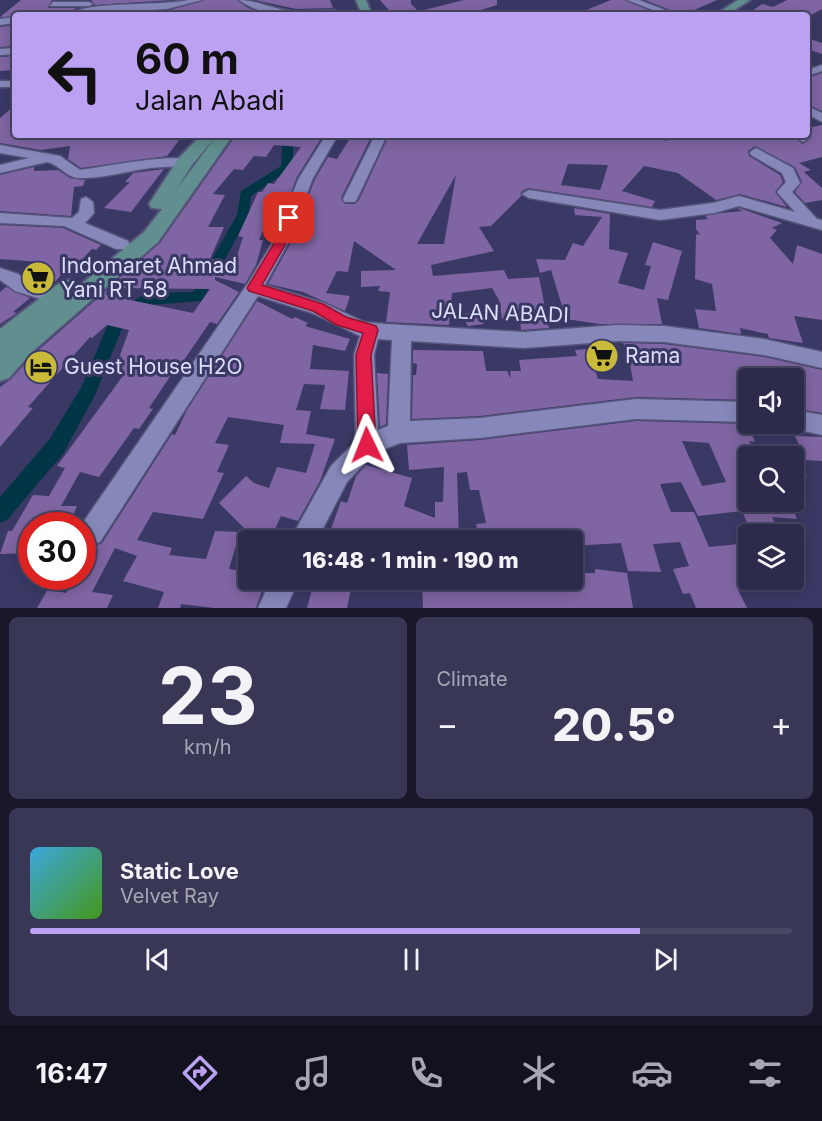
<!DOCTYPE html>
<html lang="en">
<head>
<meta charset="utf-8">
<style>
	:root { --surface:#2c2b4c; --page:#383756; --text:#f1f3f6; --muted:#a6a7b5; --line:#484764; --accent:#bca0f2 }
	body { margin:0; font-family:Inter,sans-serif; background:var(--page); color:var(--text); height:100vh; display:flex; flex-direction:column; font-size:22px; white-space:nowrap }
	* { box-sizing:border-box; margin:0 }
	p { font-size:20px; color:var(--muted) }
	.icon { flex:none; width:33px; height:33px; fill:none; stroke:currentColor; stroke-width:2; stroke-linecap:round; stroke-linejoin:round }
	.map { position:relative; height:608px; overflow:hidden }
	.sheet { display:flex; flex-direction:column; gap:9px; padding:9px; background:#18182a; flex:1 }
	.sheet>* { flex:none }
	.banner { position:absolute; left:12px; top:12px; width:798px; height:126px; border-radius:6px; box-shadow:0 3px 15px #0003,0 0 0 2px var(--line); background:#bca0f2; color:#111; overflow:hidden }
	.fabs { position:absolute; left:738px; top:368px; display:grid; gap:12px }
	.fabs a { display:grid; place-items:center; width:66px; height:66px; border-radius:6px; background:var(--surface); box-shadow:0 3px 15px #0003,0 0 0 2px var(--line); font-size:30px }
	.speed { position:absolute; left:18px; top:512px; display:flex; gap:12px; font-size:30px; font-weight:700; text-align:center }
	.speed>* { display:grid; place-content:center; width:78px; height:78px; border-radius:50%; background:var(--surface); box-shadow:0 3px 15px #0003,0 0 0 2px var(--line); line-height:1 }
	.speed .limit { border:9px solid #d22; background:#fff; color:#111 }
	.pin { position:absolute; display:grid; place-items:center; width:51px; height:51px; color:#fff; margin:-26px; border-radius:12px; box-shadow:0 3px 9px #0006 }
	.me { position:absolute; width:66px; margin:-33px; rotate:358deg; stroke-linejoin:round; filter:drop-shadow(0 0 4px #0008) }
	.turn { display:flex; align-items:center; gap:21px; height:126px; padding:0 24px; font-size:27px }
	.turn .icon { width:78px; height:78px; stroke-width:2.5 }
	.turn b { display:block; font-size:42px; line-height:51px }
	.big { font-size:45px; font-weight:800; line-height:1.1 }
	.sheet .card { flex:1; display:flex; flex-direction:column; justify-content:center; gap:9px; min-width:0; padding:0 21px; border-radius:9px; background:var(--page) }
	.sheet .dial { align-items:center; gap:0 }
	.dial b { font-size:78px; line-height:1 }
	.song { display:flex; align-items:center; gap:18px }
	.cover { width:72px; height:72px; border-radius:9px; background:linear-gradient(135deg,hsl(200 70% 55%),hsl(100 70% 35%)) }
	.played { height:6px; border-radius:3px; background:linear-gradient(90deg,var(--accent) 80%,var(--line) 80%) }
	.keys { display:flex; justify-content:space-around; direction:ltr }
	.heat { display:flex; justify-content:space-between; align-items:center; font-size:33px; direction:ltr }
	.sheet .tiles { flex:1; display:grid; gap:9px; grid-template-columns:1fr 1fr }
	.card:last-child { grid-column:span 2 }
	.trip { position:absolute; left:238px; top:530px; width:345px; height:60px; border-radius:6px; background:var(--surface); box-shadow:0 3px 15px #0003,0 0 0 2px var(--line); font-weight:800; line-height:60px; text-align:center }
	.tab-bar { display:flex; height:96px; justify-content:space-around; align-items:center; background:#12111e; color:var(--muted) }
	.tab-bar .icon { width:42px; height:42px }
	.tab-bar .on { color:var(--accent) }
	.tab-bar b { font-size:27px; color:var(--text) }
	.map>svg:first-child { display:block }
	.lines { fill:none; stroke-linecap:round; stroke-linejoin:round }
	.canal { fill:#003545; fill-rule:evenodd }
	.building { fill:#7f65a3; fill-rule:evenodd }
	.minor-casing { stroke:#56547a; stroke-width:3 }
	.major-casing { stroke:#56547a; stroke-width:4 }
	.minor { fill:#8688ba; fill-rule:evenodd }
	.major { fill:#618f8f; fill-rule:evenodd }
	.route { fill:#e11d48; stroke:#92132f; stroke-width:1.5 }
	.labels { text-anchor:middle; stroke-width:6; stroke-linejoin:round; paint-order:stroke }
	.poi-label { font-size:21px; fill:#dcdef9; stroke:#3a3965; text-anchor:start }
	.street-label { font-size:21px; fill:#dcdef9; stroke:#3a3965 }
</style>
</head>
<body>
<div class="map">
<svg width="822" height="608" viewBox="0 0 822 608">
	<rect width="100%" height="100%" fill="#3a3965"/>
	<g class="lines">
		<!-- canal -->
		<path class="canal" d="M 283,135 L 293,135 L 293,167 L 251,196 L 249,215 L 202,301 L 149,305 L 134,315 L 121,331 L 95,395 L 63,454 L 7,520 L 0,523 L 0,497 L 49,440 L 82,386 L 108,324 L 124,307 L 146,293 L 193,292 L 237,215 L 241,191 L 281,166 Z"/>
	</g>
	<!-- building -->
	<path class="building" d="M 21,0 L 52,0 L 48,8 L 77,8 L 65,15 L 0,17 Z
		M 91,0 L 172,0 L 95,5 Z
		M 204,0 L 237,0 L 248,8 L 270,15 L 209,15 L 188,11 L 182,15 L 105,15 L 167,11 Z
		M 255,0 L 330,0 L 333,8 L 296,9 Z
		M 380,0 L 411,0 L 411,4 L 420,13 L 420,11 L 464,0 L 497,0 L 497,5 L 466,15 L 393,15 Z
		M 611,0 L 625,0 L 660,15 L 574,15 Z
		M 645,0 L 717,0 L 683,15 Z
		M 787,0 L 822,0 L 822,9 L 811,15 L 746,15 L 762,4 L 773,7 Z
		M 15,25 L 15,46 L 0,47 L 0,27 Z
		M 807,38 L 822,43 L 822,54 L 807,49 Z
		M 15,56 L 15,70 L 0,71 L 0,57 Z
		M 822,73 L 822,111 L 807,104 L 807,78 Z
		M 15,105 L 15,135 L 183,135 L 167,156 L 81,168 L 68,159 L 70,146 L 41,150 L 0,143 L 0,118 Z
		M 822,125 L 822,157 L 799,163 L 811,170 L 804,172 L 822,188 L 822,200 L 805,203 L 795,192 L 802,182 L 795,167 L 755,146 L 748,151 L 749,156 L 780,175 L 783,182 L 775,192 L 787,207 L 740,194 L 716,200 L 678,173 L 644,166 L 622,191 L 655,201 L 652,207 L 528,188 L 521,192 L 521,196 L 491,226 L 479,227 L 494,251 L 431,265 L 433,276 L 504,270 L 508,279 L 539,277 L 549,328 L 521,330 L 520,319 L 502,319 L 499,300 L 492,288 L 452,293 L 449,325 L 386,322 L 390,292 L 378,291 L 380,286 L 361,287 L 361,271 L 396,270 L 354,241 L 348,272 L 337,271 L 326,293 L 350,296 L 345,311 L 303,292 L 268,284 L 289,246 L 315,179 L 328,157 L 337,159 L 352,135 L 372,135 L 341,198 L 345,204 L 355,204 L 359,200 L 389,135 L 653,135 L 666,141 L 675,135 L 791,135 L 803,144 L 811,138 L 807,128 ZM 568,164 L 608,165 L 601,188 L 600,190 L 561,185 ZM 456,175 L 444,244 L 417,244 Z
		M 236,135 L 323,135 L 297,177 L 290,195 L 280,193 L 275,201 L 259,240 L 263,240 L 256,265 L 245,284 L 215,277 L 215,280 L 239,292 L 217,324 L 210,322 L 182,363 L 179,363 L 149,408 L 153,409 L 139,429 L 134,428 L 99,477 L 80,472 L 61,506 L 77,506 L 69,525 L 32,525 L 32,553 L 0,554 L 8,531 L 12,531 L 33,495 L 49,496 L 65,468 L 57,466 L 125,373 L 113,375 L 129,330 L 107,325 L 92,338 L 90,337 L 28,407 L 33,408 L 0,447 L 0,387 L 11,379 L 34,354 L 107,290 L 106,295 L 193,313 L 210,289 L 108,288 L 160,243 ZM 274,145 L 301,147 L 274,184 L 268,183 L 262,192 L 258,192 L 238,236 L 243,237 L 235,262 L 210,259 L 224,227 L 208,227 L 225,195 L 213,194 L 234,169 L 243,170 L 254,156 L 266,157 Z
		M 34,167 L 34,171 L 58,170 L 70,178 L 85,180 L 83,186 L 74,187 L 71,216 L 0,211 L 0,175 Z
		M 164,169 L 131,212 L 104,208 L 130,182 L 125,182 L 133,173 Z
		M 574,208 L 610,214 L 609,249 L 628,253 L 618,283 L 644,290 L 651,266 L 645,265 L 653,242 L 682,251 L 668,300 L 657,298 L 662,324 L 599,324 L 566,319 L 551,270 L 540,273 L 536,259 L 565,260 L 573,243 L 583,246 L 602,217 L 575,215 Z
		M 739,208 L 782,223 L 772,228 L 777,230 L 770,238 L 793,264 L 797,245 L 822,254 L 822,320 L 794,316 L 803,343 L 769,338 L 768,334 L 740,328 L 741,334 L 699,328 L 695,309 L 716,311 L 712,284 L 695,279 L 696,234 L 700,235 L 696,229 L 696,220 L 708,219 L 705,216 L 721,213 L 743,211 L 737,209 Z
		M 0,225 L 63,228 L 101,245 L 96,250 L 92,249 L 79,263 L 73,262 L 51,286 L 23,275 L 40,262 L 0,259 Z
		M 6,287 L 30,298 L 13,312 L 17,313 L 0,324 L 0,292 Z
		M 257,301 L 292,319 L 295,317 L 308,323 L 305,326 L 350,339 L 345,351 L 313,345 L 310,369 L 349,371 L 345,410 L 320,409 L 325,385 L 304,384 L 296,410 L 311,411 L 306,434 L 335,439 L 320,481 L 298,521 L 281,516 L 270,540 L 250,534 L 219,503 L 246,476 L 254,483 L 269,488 L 277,467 L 306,473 L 315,444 L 280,443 L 284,425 L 228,417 L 215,443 L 229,445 L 217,472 L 224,473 L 203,519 L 153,512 L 137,540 L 172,548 L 169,555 L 206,559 L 215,531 L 240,532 L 229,569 L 249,572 L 249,579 L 266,579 L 256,608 L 214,608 L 181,604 L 180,608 L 158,608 L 164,592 L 123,581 L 137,556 L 115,548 L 92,592 L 113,595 L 107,608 L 37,608 L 48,589 L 66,593 L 76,576 L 82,576 L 82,564 L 91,548 L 102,543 L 172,434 L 175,435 L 187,410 Z
		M 477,311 L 484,324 L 468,326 L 462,315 Z
		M 623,343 L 664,344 L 764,357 L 822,370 L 822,413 L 794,408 L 794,378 L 748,378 L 748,400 L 636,397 L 480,416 L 412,419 L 413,375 L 416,375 L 417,364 L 413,363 L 413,350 L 483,351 L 486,371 L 507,371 L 511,379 L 510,371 L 521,371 L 519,360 L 577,356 L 575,350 L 588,349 L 598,379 L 633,381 L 628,353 Z
		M 377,373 L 388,374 L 386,424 L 380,427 Z
		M 636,421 L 748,424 L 755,442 L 749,441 L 757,456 L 748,456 L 748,501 L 790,501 L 797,519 L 772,517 L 780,534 L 752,534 L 742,511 L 698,516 L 681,482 L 660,484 L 671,512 L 694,512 L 709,547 L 748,543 L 748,589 L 738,590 L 747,608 L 696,608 L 690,593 L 683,594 L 673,569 L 689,566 L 680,542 L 653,544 L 661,572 L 628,571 L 621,543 L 573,546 L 573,540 L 479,540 L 476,524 L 486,523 L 479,490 L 470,490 L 467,472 L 457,473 L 459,540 L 338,540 L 328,537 L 341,501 L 347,503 L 356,476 L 366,465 L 412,478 L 404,506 L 435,518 L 435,502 L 443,502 L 444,467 L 409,470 L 407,445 L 480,440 ZM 682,441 L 709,443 L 726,482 L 702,486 Z
		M 795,436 L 822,437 L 822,461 L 806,460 Z
		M 794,447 L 807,476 L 794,475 Z
		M 595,569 L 627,573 L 633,608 L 423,608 L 422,579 L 573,579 L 573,573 L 595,573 Z
		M 315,579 L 353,579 L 347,608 L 307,608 Z"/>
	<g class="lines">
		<!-- minor casing -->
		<g class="minor-casing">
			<path id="minor" d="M 188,0 L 202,0 L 167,9 L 67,15 C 90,0 156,7 188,0 Z
				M 239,0 C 256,0 273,9 291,11 C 304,13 320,10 334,10 L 338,12 L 334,14 C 303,16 265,19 239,0 Z
				M 627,0 L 639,0 L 678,15 L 666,15 Z
				M 53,2 L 89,2 L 93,4 L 89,6 L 50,6 Z
				M 188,13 L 207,15 L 184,15 Z
				M 15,17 L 15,23 L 0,25 L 0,19 Z
				M 15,48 L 15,54 L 0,55 L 0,49 Z
				M 822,65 L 822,71 L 807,76 L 807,70 Z
				M 0,81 L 15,81 L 15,87 L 0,87 Z
				M 807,106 L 822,113 L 822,122 L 807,114 Z
				M 326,135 L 338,135 L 313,178 L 287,245 L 265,285 L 324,303 L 364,322 L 386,324 L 524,332 L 617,325 L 664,326 L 764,339 L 822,352 L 822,368 L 764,355 L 664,342 L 617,341 L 524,348 L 411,341 L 410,421 L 480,418 L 636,399 L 748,402 L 748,422 L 636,419 L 480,438 L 400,443 L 375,453 L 347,482 L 317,540 L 290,540 L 331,466 L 356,441 L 354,355 L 360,336 L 312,313 L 258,296 L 100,542 L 91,546 L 82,542 L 82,524 L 248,283 L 271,245 L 299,178 ZM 378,339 L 392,340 L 388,426 L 378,430 L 374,355 Z
				M 375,135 L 387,135 L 357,199 L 355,202 L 345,202 L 343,199 Z
				M 655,135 L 673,135 L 667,139 Z
				M 793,135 L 807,135 L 809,138 L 803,142 Z
				M 0,145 L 60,156 L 80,170 C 99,168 181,151 192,162 C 185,168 174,166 165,167 C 137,167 109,179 80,178 C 66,178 59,164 47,162 L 0,173 L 0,165 L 29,158 L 0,153 Z
				M 756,148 L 793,168 L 800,183 L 792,192 L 817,219 L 822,220 L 822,230 L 739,206 L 714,213 L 660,220 L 529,198 L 522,194 L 529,190 L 660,210 L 713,203 L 739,196 L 795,212 L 777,192 L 786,182 L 782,173 L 751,155 L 750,152 Z
				M 86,197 L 93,202 L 94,213 L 85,223 L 128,241 L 130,245 L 128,249 L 116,249 L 64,226 L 0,223 L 0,213 L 72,218 L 79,212 L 81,199 Z
				M 0,268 L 18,274 L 27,281 L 63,292 L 66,297 L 63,302 L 57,304 L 15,291 L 0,280 Z
				M 794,410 L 822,415 L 822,435 L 786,427 L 784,423 L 794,423 Z
				M 271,579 L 299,579 L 286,608 L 258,608 Z"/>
		</g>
		<!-- major casing -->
		<g class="major-casing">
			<path id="major" d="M 356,0 L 366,0 L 372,15 L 362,15 Z
				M 738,0 L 750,0 L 727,15 L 715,15 Z
				M 201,135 L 217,135 L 192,165 L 176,190 L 217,135 L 233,135 L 158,242 L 32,352 L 9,378 L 0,381 L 0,329 L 61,282 L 69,280 L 79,286 L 144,232 L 162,209 L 152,208 L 149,204 L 179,158 Z"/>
		</g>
		<!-- minor -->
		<use href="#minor" class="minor"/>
		<!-- major -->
		<use href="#major" class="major"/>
	</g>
	<!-- route -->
	<path class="route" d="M 289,214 L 295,218 L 285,245 L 262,285 L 323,304 L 346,317 L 376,326 L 378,330 L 371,355 L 376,445 L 373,451 L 367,453 L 361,451 L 358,445 L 356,355 L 363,333 L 337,325 L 313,311 L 249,291 L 247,288 L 273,245 L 283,218 Z"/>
	<!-- icons -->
	<defs>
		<g id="supermarket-disc" transform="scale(1.725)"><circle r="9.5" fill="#c9ba3a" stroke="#3a3965"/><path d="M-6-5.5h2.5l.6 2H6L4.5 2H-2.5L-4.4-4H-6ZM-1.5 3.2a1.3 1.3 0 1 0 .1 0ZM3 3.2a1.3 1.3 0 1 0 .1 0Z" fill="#111"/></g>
		<g id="hotel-disc" transform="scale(1.725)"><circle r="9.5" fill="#c9ba3a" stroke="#3a3965"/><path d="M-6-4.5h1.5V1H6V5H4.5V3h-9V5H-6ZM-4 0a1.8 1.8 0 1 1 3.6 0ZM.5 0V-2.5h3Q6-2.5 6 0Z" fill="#111"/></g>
	</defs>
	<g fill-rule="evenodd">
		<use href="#supermarket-disc" x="38" y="278"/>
		<use href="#supermarket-disc" x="602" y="356"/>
		<use href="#hotel-disc" x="41" y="367"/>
	</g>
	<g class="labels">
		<!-- poi labels -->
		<g class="poi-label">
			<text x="61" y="273">Indomaret Ahmad<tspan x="61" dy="24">Yani RT 58</tspan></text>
			<text x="625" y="363">Rama</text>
			<text x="64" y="374">Guest House H2O</text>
		</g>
		<!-- street labels -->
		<g class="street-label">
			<text transform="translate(500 313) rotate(2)" y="7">JALAN ABADI</text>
		</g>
	</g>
</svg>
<div class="fabs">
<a><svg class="icon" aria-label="sound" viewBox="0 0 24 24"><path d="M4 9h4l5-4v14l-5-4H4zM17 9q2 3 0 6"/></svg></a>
<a><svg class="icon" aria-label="search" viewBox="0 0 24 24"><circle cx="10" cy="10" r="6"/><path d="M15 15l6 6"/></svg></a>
<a><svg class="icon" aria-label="layers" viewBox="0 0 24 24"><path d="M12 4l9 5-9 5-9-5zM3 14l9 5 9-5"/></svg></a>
</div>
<div class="speed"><div class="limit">30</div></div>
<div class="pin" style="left:289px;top:218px;background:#d93025"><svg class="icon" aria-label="arrive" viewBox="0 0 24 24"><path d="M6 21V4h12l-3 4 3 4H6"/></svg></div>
<svg class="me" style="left:367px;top:445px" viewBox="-20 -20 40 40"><path d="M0-17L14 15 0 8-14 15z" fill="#e11d48" stroke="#fff" stroke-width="4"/></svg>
<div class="trip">16:48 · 1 min · 190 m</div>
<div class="banner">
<div class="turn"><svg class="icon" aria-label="left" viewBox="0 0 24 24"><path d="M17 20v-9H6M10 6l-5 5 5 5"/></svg><div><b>60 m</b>Jalan Abadi</div></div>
</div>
</div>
<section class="sheet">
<div class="tiles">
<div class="card dial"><b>23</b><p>km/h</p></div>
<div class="card"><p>Climate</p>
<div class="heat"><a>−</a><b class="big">20.5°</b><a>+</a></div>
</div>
<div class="card">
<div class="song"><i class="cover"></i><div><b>Static Love</b><p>Velvet Ray</p></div></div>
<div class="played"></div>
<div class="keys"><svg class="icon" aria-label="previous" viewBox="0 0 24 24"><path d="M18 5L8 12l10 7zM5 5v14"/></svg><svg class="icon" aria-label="pause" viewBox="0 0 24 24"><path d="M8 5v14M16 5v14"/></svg><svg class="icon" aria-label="next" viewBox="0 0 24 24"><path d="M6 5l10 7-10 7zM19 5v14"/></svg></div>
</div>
</div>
</section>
<nav class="tab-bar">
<b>16:47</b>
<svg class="icon on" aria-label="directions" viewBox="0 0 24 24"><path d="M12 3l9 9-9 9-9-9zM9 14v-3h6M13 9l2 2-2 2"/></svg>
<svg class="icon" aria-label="music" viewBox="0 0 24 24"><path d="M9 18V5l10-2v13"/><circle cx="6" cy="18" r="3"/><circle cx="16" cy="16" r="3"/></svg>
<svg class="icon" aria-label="phone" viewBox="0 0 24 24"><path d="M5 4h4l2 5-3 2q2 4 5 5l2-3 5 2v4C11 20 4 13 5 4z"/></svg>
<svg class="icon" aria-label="climate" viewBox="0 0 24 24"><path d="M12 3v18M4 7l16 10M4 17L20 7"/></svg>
<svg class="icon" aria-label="car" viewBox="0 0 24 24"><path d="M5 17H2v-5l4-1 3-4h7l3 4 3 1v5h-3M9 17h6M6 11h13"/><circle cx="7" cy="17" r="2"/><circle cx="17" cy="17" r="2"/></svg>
<svg class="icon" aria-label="filters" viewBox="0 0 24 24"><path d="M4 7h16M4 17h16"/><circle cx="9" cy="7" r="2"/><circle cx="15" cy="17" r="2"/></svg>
</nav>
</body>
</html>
